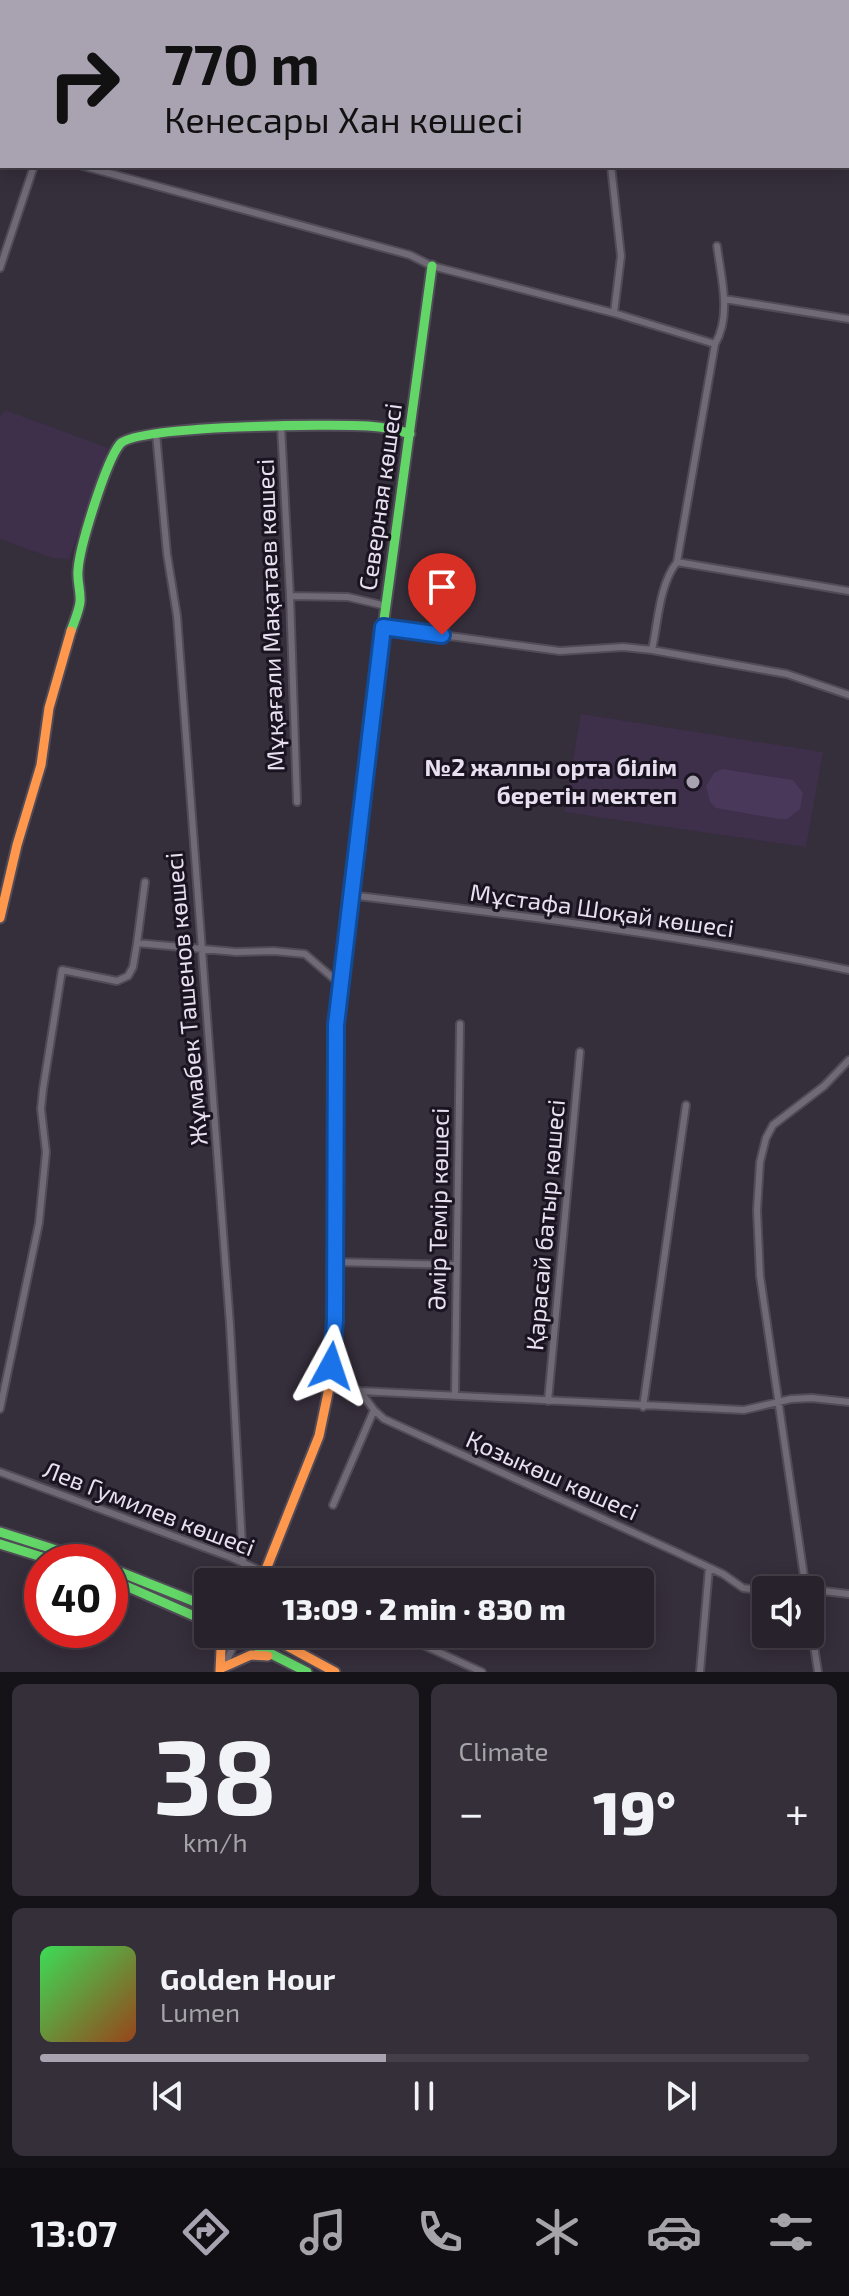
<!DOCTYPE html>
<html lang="en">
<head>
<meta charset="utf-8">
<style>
	:root { --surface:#28222c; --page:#342f38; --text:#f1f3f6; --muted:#a5a4a9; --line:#443f48; --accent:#a9a2b1 }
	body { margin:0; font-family:"Exo 2",sans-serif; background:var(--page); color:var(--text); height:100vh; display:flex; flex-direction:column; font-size:30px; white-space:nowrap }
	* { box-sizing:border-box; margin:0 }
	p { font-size:26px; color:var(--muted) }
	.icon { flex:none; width:44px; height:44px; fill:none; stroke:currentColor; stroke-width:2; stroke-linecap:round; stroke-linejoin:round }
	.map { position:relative; height:1672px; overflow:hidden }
	.details { display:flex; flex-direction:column; gap:12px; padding:12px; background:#161318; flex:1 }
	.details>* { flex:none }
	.banner { position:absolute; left:0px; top:0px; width:850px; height:168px; box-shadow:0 4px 20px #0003,0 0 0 2px var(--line); background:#a9a2b1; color:#111; overflow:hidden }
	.controls { position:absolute; left:752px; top:1576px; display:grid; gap:16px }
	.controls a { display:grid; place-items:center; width:72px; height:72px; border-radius:8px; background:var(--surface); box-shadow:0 4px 20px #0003,0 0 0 2px var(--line); font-size:40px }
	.speed { position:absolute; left:24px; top:1544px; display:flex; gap:16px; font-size:40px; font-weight:700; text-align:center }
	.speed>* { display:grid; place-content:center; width:104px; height:104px; border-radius:50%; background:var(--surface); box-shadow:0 4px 20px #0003,0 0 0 2px var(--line); line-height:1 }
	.speed .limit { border:12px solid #d22; background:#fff; color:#111 }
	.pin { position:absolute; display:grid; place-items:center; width:68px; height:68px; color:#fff; margin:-82px -34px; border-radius:50% 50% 50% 0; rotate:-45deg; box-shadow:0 0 8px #0007 }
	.pin .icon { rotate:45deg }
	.me { position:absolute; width:88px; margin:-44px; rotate:5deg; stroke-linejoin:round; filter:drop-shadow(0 0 6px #0008) }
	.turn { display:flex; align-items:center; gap:28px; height:168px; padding:0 32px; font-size:36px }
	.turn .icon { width:104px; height:104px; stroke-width:2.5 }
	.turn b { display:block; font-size:56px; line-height:68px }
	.big { font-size:60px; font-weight:800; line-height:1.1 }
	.details .tile { flex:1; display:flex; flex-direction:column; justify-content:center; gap:12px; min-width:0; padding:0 28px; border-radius:12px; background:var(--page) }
	.details .dial { align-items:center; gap:0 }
	.dial b { font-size:104px; line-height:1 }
	.song { display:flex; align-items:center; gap:24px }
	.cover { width:96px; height:96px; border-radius:12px; background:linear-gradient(135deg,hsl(130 70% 55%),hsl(20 70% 35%)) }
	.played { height:8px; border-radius:4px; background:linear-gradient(90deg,var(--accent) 45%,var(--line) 45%) }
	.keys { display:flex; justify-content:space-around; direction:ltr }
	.heat { display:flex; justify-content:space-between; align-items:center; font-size:44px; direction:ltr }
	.details .tiles { flex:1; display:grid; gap:12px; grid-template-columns:1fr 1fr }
	.tile:last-child { grid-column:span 2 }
	.trip { position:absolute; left:194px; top:1568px; width:460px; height:80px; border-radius:8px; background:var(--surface); box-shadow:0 4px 20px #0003,0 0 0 2px var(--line); font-weight:800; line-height:80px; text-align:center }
	.tabs { display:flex; height:128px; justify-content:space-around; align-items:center; background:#100e12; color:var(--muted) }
	.tabs .icon { width:56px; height:56px }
	.tabs .current { color:var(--accent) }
	.tabs b { font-size:36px; color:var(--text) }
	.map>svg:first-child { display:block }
	.built { fill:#3e2f4b }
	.green { fill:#493859 }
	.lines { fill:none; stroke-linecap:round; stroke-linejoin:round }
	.river { stroke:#72538e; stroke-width:12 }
	.street-casing { stroke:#514b57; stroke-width:10 }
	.fast-casing { stroke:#514b57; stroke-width:13 }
	.slow-casing { stroke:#514b57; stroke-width:13 }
	.street { stroke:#706a76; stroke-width:6 }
	.fast { stroke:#63d668; stroke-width:9 }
	.slow { stroke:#ff974d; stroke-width:9 }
	.route-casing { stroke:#114b97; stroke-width:20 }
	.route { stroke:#1a73e8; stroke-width:14 }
	.poi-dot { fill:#a9a2b1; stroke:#19141f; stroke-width:3 }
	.labels { text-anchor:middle; stroke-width:6; stroke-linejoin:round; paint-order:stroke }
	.street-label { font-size:24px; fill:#e8e0f1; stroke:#19141f }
	.poi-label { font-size:24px; font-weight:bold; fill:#e8e0f1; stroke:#19141f; text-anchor:end }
</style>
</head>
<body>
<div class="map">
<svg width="849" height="1672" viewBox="0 0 849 1672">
	<rect width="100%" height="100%" fill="#352e3b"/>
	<!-- built -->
	<path class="built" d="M 5,410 L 108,448 L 69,559 L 52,558 L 0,539 L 0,417 Z
		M 581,714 L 823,752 L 806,847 L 564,812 Z"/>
	<!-- green -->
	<path class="green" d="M 722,769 L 793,780 L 803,793 L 800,809 L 787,819 L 779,819 L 716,808 L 710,802 L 706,786 L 714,773 Z"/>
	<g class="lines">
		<!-- river -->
		<path class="river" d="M 173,2 L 174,0
			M 0,12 L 2,13"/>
		<!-- street casing -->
		<g class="street-casing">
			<path id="street" d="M 593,0 L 594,2
				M 0,67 L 2,68
				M 0,146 L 2,146
				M 83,166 L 410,255 L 432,266 L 614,313 L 715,344
				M 611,166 L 621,256 L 614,313
				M 0,268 L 34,166
				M 724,299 L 849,319
				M 281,426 L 290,596 L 297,802
				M 156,433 L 167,554 L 177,616 L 230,1325 L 243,1563
				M 677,562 L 849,591
				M 290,596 L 348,597 L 386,606
				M 383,627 L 560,651 L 623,647 L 652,650 L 787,674 L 849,695
				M 652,650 C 658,622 659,585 677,562 L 715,344 C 732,315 721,278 717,246
				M 350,895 C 516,915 684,935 849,970
				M 137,943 L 145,882
				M 335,1262 L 456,1265
				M 329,1388 L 360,1391 L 374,1410 L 384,1419 L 674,1551 L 723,1574 L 743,1588 L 766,1591
				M 360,1391 L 744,1410 L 791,1399 L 812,1398 L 849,1402
				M 455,1394 L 460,1024
				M 548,1401 L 580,1052
				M 643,1407 L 686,1105
				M 0,1409 L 39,1223 L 46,1152 L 41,1109 L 43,1089 L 62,970 L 117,981 L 128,976 L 133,967 L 137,943 L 236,952 L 274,951 L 305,954 L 340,984
				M 0,1472 L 230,1557 L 285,1582
				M 333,1505 L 374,1410
				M 786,1590 L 806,1589 L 849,1594
				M 806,1590 L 760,1276 L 757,1210 L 760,1162 L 766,1138 L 773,1125 L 824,1086 L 849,1060
				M 810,1619 L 818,1672
				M 399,1634 L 482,1672
				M 225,1665 L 238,1635
				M 700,1672 L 709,1568"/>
		</g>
		<!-- fast casing -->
		<g class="fast-casing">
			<path id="fast" d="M 71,631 C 74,622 79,611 80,602 C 81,592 77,581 78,571 C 79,548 106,461 120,444 C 135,425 335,424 368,426 C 383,427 396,429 410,434
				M 335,1204 L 336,1025 L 383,627 L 432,266
				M 0,1532 L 94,1562
				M 0,1544 L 58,1562
				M 110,1568 L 208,1607
				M 110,1579 L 208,1622
				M 232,1634 L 307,1672"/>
		</g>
		<!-- slow casing -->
		<g class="slow-casing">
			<path id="slow" d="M 0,918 L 17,845 L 41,765 L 49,708 L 71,631
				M 261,1582 L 319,1436 L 329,1388 L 335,1321 L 335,1204
				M 213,1634 L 221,1649 L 220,1671
				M 265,1634 L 335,1672
				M 224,1667 L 251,1655 L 268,1656"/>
		</g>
		<!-- street -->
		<use href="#street" class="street"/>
		<!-- fast -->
		<use href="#fast" class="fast"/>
		<!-- slow -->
		<use href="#slow" class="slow"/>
	</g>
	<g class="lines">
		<!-- route casing -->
		<g class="route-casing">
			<path id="route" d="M 331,1366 L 335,1321 L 336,1025 L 383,627 L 442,635"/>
		</g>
		<!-- route -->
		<use href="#route" class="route"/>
	</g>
	<!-- markers -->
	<circle class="poi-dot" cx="693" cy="782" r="8"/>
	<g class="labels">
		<!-- street labels -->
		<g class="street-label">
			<text transform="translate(381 497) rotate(-82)" y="8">Северная көшесі</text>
			<text transform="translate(271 615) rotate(-92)" y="8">Мұқағали Мақатаев көшесі</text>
			<text transform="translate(602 911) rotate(8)" y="8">Мұстафа Шоқай көшесі</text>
			<text transform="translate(187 999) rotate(-95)" y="8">Жұмабек Ташенов көшесі</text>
			<text transform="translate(439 1209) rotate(-89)" y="8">Әмір Темір көшесі</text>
			<text transform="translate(546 1225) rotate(-85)" y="8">Қарасай батыр көшесі</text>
			<text transform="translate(552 1476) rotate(24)" y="8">Қозыкөш көшесі</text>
			<text transform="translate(149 1509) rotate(21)" y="8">Лев Гумилев көшесі</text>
		</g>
		<!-- poi labels -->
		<g class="poi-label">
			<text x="677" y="776">№2 жалпы орта білім<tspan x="677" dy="28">беретін мектеп</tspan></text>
		</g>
	</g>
</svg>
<div class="controls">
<a><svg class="icon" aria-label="sound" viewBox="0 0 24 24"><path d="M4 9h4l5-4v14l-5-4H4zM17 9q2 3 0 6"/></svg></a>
</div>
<div class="speed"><div class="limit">40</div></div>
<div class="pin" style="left:442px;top:635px;background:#d93025"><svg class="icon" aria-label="arrive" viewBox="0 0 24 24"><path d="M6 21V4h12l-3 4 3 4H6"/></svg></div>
<svg class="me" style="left:331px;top:1366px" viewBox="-20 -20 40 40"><path d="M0-17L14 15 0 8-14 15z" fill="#1a73e8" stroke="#fff" stroke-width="4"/></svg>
<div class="trip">13:09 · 2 min · 830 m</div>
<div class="banner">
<div class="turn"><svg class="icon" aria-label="right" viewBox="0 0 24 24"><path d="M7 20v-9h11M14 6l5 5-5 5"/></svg><div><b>770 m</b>Кенесары Хан көшесі</div></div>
</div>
</div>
<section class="details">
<div class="tiles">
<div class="tile dial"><b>38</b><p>km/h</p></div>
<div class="tile"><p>Climate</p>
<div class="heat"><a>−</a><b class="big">19°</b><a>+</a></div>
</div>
<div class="tile">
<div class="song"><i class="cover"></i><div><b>Golden Hour</b><p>Lumen</p></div></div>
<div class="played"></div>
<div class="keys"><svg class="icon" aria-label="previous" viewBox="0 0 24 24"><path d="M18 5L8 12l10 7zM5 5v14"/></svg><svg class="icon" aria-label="pause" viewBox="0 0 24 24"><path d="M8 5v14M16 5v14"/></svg><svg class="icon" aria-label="next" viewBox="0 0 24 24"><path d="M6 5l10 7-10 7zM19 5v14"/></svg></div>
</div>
</div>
</section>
<nav class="tabs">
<b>13:07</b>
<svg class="icon current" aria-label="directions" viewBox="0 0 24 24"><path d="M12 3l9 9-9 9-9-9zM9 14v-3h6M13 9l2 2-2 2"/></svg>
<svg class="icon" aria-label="music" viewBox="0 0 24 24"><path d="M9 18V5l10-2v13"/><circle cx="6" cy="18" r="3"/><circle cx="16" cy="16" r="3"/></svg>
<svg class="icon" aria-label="phone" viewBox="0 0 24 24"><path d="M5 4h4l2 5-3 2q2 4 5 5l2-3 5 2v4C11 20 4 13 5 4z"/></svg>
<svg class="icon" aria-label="climate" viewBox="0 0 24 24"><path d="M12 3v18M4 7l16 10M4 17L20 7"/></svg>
<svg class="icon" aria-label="car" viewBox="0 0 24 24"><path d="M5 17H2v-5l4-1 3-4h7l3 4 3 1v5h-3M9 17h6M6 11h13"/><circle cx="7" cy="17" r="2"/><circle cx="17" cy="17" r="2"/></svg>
<svg class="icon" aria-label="filters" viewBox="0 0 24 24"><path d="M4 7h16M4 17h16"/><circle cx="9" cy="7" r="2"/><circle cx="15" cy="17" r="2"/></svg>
</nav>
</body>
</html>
